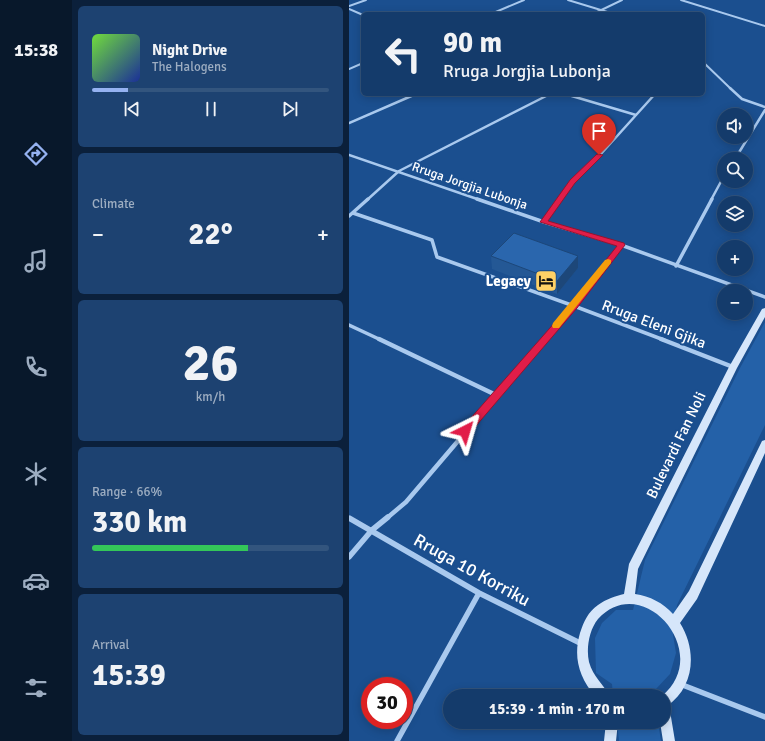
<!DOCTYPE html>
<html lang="en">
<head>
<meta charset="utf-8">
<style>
	:root { --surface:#143b6b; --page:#1d4271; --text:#f1f3f6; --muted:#9dadc1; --line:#33557e; --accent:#95b2f1 }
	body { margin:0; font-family:Signika,sans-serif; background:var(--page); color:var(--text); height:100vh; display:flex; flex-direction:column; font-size:15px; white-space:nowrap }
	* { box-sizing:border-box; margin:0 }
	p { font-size:13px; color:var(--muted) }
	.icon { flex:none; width:22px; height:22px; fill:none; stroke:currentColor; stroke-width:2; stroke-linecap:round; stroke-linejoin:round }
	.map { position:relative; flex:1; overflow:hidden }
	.details { display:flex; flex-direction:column; gap:6px; padding:6px; background:#0b203b; width:277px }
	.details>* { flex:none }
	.guide { position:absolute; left:12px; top:12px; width:344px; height:84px; border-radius:6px; box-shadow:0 2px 10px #0003,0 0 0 1px var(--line); background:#143b6b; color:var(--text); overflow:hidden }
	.fabs { position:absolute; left:368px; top:108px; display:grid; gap:8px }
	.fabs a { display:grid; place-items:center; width:36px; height:36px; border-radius:50%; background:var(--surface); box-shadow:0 2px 10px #0003,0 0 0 1px var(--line); font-size:20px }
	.speed { position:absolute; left:12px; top:677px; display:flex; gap:8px; font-size:20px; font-weight:700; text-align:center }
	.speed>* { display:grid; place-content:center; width:52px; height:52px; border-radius:50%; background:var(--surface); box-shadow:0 2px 10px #0003,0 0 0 1px var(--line); line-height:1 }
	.speed .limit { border:6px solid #d22; background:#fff; color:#111 }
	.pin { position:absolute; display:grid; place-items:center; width:34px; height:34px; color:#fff; margin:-41px -17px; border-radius:50% 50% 50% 0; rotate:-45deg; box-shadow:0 0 4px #0007 }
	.pin .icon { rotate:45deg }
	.me { position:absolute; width:44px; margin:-22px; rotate:40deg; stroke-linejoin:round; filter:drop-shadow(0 0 3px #0008) }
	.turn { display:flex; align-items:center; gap:14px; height:84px; padding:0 16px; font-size:18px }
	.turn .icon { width:52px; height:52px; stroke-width:2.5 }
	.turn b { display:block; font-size:28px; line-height:34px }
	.big { font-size:30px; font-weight:700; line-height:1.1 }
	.details .tile { flex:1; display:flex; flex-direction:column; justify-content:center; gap:6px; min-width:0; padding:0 14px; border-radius:6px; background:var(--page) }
	.details .dial { align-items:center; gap:0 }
	.dial b { font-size:52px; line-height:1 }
	.song { display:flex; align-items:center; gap:12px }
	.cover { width:48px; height:48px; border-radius:6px; background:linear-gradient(135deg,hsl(100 70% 55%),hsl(230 70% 35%)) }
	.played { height:4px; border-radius:2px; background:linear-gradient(90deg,var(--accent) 15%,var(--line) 15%) }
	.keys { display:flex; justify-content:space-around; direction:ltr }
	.heat { display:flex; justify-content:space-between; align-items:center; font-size:22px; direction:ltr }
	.charge { height:6px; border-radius:3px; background:linear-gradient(90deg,#34c759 66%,var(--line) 0) }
	.trip { position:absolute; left:94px; top:689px; width:228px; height:40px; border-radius:20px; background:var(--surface); box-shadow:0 2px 10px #0003,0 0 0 1px var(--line); font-weight:700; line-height:40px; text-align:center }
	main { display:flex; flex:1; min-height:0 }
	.dock { display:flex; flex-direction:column; width:72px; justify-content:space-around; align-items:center; background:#08182b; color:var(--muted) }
	.dock .icon { width:28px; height:28px }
	.dock .active { color:var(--accent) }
	.dock b { font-size:18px; color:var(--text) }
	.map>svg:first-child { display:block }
	.green { fill:#2461a8 }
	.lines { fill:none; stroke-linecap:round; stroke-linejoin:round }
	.minor-far4 { stroke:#a9c9ee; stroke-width:2 }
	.minor-far3 { stroke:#a9c9ee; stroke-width:2.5 }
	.minor-far2 { stroke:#a9c9ee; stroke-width:3.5 }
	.minor-far1 { stroke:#a9c9ee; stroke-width:4.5 }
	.minor { stroke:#a9c9ee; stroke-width:5.5 }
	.secondary { fill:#d6e6fa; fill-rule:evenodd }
	.wall { fill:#245895 }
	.shaded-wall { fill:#1d4779 }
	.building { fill:#2a66ad; stroke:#1d4779 }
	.route { fill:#e11d48; stroke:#92132f }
	.slow { fill:#f59e0b }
	.labels { text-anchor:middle; stroke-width:4; stroke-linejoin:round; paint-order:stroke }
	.far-street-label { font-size:13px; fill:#fff; stroke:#1b4f8f }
	.poi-label { font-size:15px; font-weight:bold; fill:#fff; stroke:#1b4f8f; text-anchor:end }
	.street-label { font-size:15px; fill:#fff; stroke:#1b4f8f }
	.near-street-label { font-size:18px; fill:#fff; stroke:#1b4f8f }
</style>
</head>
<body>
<main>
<nav class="dock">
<b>15:38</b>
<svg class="icon active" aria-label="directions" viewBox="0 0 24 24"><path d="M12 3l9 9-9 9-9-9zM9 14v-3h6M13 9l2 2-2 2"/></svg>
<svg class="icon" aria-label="music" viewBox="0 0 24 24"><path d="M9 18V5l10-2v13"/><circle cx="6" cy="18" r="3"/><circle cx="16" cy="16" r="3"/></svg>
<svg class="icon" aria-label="phone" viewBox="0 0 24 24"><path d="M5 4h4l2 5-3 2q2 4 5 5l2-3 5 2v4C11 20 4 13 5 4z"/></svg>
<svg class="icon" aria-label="climate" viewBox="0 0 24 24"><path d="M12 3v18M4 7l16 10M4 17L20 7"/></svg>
<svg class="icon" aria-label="car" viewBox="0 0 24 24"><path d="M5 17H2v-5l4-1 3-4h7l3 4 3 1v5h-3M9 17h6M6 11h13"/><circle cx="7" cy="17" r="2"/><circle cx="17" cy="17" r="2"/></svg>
<svg class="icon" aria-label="filters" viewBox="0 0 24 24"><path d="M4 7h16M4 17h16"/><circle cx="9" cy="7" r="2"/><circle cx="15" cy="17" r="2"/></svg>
</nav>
<section class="details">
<div class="tile">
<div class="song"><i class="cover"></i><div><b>Night Drive</b><p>The Halogens</p></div></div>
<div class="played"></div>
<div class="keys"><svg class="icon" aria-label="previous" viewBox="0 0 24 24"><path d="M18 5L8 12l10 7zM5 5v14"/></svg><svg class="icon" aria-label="pause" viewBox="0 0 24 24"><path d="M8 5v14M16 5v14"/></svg><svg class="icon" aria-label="next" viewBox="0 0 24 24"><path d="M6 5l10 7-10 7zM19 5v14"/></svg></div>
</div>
<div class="tile"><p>Climate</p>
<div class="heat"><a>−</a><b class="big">22°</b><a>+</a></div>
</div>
<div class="tile dial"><b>26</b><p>km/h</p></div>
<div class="tile"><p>Range · 66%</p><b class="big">330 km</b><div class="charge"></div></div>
<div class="tile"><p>Arrival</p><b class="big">15:39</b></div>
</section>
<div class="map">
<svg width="416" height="741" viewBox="0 0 416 741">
	<rect width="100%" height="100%" fill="#1b4f8f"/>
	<!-- green -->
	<path class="green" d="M 416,322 L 416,425 L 328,605 L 324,635 L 327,653 L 321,674 L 306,690 L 307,696 L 264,696 L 263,684 L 247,673 L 246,638 L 253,623 L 267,610 L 284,610 L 296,560 L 391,368 Z
		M 268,722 L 309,722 L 312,741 L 270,741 Z"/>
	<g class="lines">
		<!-- minor-far4 -->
		<path class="minor-far4" d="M 219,0 L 265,14
			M 332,0 L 416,26
			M 0,6 L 17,0
			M 0,9 L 14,15
			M 142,14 L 175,0
			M 244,14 L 273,0
			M 354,62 L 382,89
			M 0,69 L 14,63"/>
		<!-- minor-far3 -->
		<path class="minor-far3" d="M 381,88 L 393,99 L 416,107
			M 216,94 L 287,115
			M 0,123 L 67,94
			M 0,155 L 131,200
			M 386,159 L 416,110
			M 18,200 L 50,171 L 201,94
			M 210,200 L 223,181 L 251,155 L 306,94
			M 362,200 L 375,176"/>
		<!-- minor-far2 -->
		<path class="minor-far2" d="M 128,199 L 195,222 L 272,245 L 416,297
			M 4,213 L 83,240 L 88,257 L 225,306 L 315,340
			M 0,216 L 19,199
			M 195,222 L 211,199
			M 327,266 L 363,199
			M 0,325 L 32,340
			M 195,340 L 225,306 L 272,245"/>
		<!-- minor-far1 -->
		<path class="minor-far1" d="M 30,339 L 147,395
			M 312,339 L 384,367
			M 38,518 L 57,502 L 196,339"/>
		<!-- minor -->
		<path class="minor" d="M 0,518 L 130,593 L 233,644
			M 0,557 L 23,530 L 39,517
			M 331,684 L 416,717
			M 48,741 L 130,593"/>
		<!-- secondary -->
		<path class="secondary" d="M 416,308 L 416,317 L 388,368 L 289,569 L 286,594 C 301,596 314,603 324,614 L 340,591 L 413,441 L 416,440 L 416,453 L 348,599 L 331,623 C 348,650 346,687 318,706 L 321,711 L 326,741 L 314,741 L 311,722 L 315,722 L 315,696 L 313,696 C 365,653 294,570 249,619 C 240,630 237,649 240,662 C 244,677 255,684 260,696 L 246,696 C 230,677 224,657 231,633 C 235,621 239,612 249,605 C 257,599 267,596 275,594 L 280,564 L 380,367 L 413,309 Z
			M 257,722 L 269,722 L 267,741 L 255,741 Z"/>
	</g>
	<!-- wall -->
	<path class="wall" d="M 142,256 L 229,268 L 208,294 L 143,269 Z"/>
	<!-- shaded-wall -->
	<path class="shaded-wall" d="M 229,256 L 229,268 L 208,294 L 208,281 Z"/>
	<!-- building -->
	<path class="building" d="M 165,233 L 229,256 L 208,281 L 142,256 Z"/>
	<!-- route -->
	<path class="route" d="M 248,154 L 254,155 L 226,183 L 199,221 L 275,243 L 276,245 L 228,308 L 120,434 L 116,435 L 113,434 L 111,431 L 113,428 L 222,304 L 268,246 L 191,222 L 221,180 Z"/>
	<!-- slow -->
	<path class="slow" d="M 259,259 L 262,260 L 262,263 L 210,328 L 204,328 L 203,326 L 204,323 L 256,260 Z"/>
	<!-- icons -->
	<defs>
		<g id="hotel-square" transform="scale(1.15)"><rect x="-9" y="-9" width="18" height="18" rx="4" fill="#ffd166" stroke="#1b4f8f"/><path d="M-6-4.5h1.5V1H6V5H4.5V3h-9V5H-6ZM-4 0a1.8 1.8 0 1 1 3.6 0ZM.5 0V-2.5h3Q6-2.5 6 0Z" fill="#111"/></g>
	</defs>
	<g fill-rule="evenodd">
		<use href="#hotel-square" x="197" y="281"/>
	</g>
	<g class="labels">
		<!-- far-street labels -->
		<g class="far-street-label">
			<text transform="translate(121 185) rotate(19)" y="5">Rruga Jorgjia Lubonja</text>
		</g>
		<!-- poi labels -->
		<g class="poi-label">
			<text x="182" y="286">Legacy</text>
		</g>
		<!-- street labels -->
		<g class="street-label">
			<text transform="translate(305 324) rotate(21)" y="5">Rruga Eleni Gjika</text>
			<text transform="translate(327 445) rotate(-64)" y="5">Bulevardi Fan Noli</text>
		</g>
		<!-- near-street labels -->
		<g class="near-street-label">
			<text transform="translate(123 570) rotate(29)" y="6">Rruga 10 Korriku</text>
		</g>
	</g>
</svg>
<div class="fabs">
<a><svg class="icon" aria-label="sound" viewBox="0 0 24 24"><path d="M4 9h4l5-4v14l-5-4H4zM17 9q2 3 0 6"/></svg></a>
<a><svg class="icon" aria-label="search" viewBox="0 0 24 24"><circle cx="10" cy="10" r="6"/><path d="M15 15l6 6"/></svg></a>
<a><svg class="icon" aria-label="layers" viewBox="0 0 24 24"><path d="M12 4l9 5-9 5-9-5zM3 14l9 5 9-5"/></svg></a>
<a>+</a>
<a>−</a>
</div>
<div class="speed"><div class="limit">30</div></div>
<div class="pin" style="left:250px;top:155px;background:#d93025"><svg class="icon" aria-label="arrive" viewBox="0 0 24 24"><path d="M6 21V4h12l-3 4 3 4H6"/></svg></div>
<svg class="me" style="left:116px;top:431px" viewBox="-20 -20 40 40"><path d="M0-17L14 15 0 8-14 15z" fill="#e11d48" stroke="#fff" stroke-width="4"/></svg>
<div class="trip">15:39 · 1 min · 170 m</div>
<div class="guide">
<div class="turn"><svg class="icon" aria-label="left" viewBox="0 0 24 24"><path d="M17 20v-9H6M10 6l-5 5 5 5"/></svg><div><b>90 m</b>Rruga Jorgjia Lubonja</div></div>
</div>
</div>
</main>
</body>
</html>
